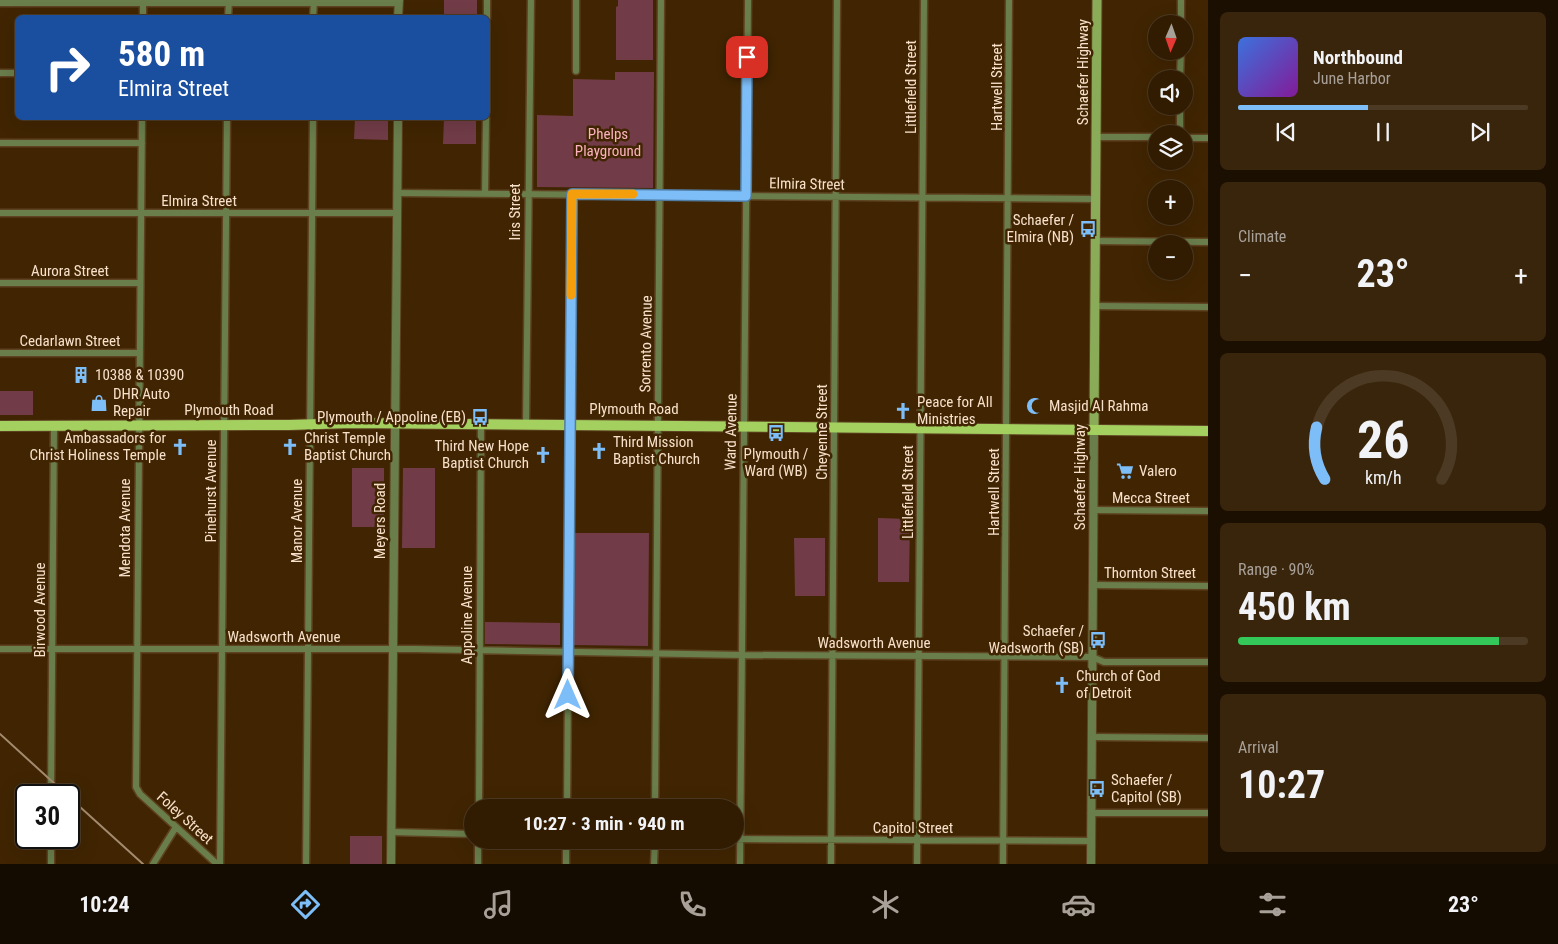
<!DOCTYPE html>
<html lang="en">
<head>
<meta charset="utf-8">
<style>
	:root { --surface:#311c02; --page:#39250c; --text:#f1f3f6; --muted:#a8a199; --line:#4c3a24; --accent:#7dbef9 }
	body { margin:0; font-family:"Roboto Condensed",sans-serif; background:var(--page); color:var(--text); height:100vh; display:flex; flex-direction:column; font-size:19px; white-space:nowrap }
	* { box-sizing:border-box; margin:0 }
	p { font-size:16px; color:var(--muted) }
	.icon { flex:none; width:28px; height:28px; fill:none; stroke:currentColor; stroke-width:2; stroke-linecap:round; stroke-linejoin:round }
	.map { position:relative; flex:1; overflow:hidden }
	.drawer { display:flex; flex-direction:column; gap:12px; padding:12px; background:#1b0f01; width:350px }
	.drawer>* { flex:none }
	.hud { position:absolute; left:15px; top:15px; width:475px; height:105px; border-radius:8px; box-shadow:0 5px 20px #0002,0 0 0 1px var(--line); background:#1a4fa0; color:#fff; overflow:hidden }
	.needle { width:32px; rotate:182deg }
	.buttons { position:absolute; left:1148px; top:15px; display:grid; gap:10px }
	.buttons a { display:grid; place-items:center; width:45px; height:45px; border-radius:50%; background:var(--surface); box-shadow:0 5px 20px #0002,0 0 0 1px var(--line); font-size:25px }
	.speed { position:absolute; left:15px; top:784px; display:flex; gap:10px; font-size:25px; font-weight:700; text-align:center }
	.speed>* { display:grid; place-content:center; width:65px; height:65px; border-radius:50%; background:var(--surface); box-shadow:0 5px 20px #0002,0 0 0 1px var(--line); line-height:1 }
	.speed .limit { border:2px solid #111; border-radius:8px; background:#fff; color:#111 }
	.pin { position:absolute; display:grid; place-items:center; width:42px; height:42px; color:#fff; margin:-21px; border-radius:10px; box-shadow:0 2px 8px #0006 }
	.me { position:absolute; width:55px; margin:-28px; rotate:0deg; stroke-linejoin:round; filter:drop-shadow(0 0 4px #0008) }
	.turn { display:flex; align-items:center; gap:18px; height:105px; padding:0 20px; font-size:22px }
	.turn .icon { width:65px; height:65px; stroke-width:2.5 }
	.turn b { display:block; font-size:35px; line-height:42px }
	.big { font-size:38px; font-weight:700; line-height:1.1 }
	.drawer .card { flex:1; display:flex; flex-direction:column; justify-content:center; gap:8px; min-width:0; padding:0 18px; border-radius:8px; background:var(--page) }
	.drawer .dial { align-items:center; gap:0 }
	.dial svg { height:130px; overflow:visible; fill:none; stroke:var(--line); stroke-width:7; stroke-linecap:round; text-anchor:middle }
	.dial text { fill:var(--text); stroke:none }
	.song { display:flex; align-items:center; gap:15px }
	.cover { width:60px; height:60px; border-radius:8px; background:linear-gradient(135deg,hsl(220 70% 55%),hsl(290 70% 35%)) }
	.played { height:5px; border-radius:2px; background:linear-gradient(90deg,var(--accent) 45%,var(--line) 45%) }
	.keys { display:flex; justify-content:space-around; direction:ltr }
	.heat { display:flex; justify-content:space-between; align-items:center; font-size:28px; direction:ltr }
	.charge { height:8px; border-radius:4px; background:linear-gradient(90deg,#34c759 90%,var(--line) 0) }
	.trip { position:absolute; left:464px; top:799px; width:280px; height:50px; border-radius:25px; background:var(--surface); box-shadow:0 5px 20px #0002,0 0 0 1px var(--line); font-weight:700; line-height:50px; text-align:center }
	.tab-bar { display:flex; height:80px; justify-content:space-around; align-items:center; background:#140b01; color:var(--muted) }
	.tab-bar .icon { width:35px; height:35px }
	.tab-bar .active { color:var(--accent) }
	.tab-bar b { font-size:22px; color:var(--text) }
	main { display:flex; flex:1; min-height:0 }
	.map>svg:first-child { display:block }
	.green { fill:#713c47 }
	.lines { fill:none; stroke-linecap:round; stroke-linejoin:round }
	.minor-casing { stroke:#5e4322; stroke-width:9 }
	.tertiary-casing { stroke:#5e4322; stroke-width:10 }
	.secondary-casing { stroke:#5e4322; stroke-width:11 }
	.primary-casing { stroke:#5e4322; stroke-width:12 }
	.minor { stroke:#697e4b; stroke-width:6 }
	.tertiary { stroke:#697e4b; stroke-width:8 }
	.secondary { stroke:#8aac58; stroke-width:9 }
	.primary { stroke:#a4d060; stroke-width:10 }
	.rail { stroke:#a48b6f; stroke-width:2 }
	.route-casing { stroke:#517ca2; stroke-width:12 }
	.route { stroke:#7dbef9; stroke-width:9 }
	.slow { stroke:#f59e0b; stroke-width:9 }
	.labels { text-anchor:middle; stroke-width:5; stroke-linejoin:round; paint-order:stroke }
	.street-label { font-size:15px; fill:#f8e1cb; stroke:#412502 }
	.park-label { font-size:15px; fill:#fcb3c0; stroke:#412502 }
	.poi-label { font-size:15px; fill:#f8e1cb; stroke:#412502; text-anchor:start }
</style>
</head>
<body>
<main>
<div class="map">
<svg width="1208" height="864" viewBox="0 0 1208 864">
	<rect width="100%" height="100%" fill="#412502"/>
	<!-- green -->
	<path class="green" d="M 444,0 L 477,0 L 477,17 L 444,17 Z
		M 618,0 L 653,0 L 653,60 L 616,60 L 616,7 L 618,6 Z
		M 615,72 L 654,72 L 653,188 L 537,187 L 537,115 L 573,116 L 573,79 L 615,80 Z
		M 355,118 L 388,118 L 388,140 L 354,139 Z
		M 444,118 L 476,118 L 476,144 L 443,144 Z
		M 0,391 L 33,391 L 33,415 L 0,415 Z
		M 352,468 L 384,468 L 384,527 L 352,527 Z
		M 403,468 L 435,468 L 435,548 L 402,548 Z
		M 878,518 L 910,519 L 909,582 L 878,582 Z
		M 574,533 L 649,533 L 648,646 L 573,645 Z
		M 794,538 L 825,538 L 825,596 L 795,596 Z
		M 485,622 L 560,623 L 560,645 L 485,644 Z
		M 350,836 L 382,836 L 382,864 L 350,864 Z"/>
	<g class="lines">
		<!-- minor casing -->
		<g class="minor-casing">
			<path id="minor" d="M 0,3 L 398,3
				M 143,18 L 143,1
				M 228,18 L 229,1
				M 313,18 L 314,1
				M 487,18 L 487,0
				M 1181,24 L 1181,0
				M 576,71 L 576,0
				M 0,73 L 18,73
				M 1180,79 L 1181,51
				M 142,118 L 136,787 L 140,794 L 217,864
				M 1180,134 L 1180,106
				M 1096,137 L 1156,137
				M 1184,138 L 1208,138
				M 0,143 L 142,143
				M 397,193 L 1096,199
				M 485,194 L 486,118
				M 0,213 L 397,213
				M 1095,241 L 1208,242
				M 0,283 L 140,283
				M 1095,306 L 1208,307
				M 0,353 L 139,353
				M 526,424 L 531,0
				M 1093,510 L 1208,511
				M 1093,585 L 1208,586
				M 0,649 L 415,649 L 742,655 L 1092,657 L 1104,662 L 1208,662
				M 1092,737 L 1208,738
				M 51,795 L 54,426
				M 479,808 L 481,423
				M 567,808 L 572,194
				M 655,808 L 661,0
				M 1091,813 L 1208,813
				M 391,832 L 472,834
				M 735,839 L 1091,841
				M 51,864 L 51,838
				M 153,864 L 176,827
				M 220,864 L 227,118
				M 306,864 L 313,118
				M 478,864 L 478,840
				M 566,864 L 566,840
				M 654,864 L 655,840
				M 740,864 L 748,0
				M 831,864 L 837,0
				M 917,864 L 924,0
				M 1003,864 L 1009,0"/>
		</g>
		<!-- tertiary casing -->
		<g class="tertiary-casing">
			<path id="tertiary" d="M 398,18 L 399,0
				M 391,864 L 398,118
				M 1091,864 L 1094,429"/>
		</g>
		<!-- secondary casing -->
		<g class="secondary-casing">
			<path id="secondary" d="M 1094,429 L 1097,0"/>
		</g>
		<!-- primary casing -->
		<g class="primary-casing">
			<path id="primary" d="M 0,426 L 289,425 L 352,423 L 1208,431"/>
		</g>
		<!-- minor -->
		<use href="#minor" class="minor"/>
		<!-- tertiary -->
		<use href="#tertiary" class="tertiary"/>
		<!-- secondary -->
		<use href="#secondary" class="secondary"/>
		<!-- primary -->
		<use href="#primary" class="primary"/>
		<!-- rail -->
		<path class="rail" d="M 0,734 L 67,795
			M 69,797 L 143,864"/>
	</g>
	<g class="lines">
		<!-- route casing -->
		<g class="route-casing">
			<path id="route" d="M 568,695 L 572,194 L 746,196 L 747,57"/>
		</g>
		<!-- route -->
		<use href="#route" class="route"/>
		<!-- slow -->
		<path class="slow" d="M 571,295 L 572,194 L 633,194"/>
	</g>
	<!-- icons -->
	<defs>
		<g id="bus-bare" transform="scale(1.35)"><path d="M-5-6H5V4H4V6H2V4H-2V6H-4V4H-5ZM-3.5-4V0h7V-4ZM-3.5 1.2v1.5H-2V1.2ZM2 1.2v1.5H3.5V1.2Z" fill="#7dbef9" stroke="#412502" stroke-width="2.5" paint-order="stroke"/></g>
		<g id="building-bare" transform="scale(1.35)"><path d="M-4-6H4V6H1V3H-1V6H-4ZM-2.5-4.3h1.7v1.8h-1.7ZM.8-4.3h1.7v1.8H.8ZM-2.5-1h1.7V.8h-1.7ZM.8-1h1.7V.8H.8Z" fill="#7dbef9" stroke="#412502" stroke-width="2.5" paint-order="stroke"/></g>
		<g id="shop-bare" transform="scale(1.35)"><path d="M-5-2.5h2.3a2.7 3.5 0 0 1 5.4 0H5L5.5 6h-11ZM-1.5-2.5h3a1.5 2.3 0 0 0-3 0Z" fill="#7dbef9" stroke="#412502" stroke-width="2.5" paint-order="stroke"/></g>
		<g id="mosque-bare" transform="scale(1.35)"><path d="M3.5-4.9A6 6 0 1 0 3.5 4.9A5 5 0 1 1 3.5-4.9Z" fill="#7dbef9" stroke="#412502" stroke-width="2.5" paint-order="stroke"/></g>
		<g id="church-bare" transform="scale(1.35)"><path d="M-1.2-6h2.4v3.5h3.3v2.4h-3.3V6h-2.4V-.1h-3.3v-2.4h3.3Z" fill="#7dbef9" stroke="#412502" stroke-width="2.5" paint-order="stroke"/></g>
		<g id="supermarket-bare" transform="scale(1.35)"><path d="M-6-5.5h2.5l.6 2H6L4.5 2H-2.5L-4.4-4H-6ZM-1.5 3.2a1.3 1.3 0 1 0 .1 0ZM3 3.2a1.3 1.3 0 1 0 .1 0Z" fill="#7dbef9" stroke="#412502" stroke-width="2.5" paint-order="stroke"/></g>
	</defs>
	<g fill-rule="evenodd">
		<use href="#bus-bare" x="1088" y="229"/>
		<use href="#building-bare" x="81" y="375"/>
		<use href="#shop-bare" x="99" y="403"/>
		<use href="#mosque-bare" x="1035" y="406"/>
		<use href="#church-bare" x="903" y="411"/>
		<use href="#bus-bare" x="480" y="417"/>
		<use href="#bus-bare" x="776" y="433"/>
		<use href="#church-bare" x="180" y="447"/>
		<use href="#church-bare" x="290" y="447"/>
		<use href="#church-bare" x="599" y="451"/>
		<use href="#church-bare" x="543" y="455"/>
		<use href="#supermarket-bare" x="1125" y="471"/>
		<use href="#bus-bare" x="1098" y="640"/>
		<use href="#church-bare" x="1062" y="685"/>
		<use href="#bus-bare" x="1097" y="789"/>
	</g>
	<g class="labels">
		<!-- street labels -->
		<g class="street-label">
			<text transform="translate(1083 72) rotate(-90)" y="5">Schaefer Highway</text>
			<text transform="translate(911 87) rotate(-90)" y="5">Littlefield Street</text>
			<text transform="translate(997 87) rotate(-90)" y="5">Hartwell Street</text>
			<text transform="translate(807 184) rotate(1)" y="5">Elmira Street</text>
			<text x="199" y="206">Elmira Street</text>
			<text transform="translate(515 212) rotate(-90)" y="5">Iris Street</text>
			<text x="70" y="276">Aurora Street</text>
			<text x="70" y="346">Cedarlawn Street</text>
			<text transform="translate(646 344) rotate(-89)" y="5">Sorrento Avenue</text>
			<text x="634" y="414">Plymouth Road</text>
			<text x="229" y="415">Plymouth Road</text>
			<text transform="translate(731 432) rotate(-89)" y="5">Ward Avenue</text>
			<text transform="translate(822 432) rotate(-90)" y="5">Cheyenne Street</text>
			<text transform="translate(1080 477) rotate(-90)" y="5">Schaefer Highway</text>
			<text transform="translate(211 491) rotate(-90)" y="5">Pinehurst Avenue</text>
			<text transform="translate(908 492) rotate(-90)" y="5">Littlefield Street</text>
			<text transform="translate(994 492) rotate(-90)" y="5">Hartwell Street</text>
			<text x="1151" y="503">Mecca Street</text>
			<text transform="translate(297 521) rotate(-90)" y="5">Manor Avenue</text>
			<text transform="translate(380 521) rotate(-90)" y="5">Meyers Road</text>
			<text transform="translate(125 528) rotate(-90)" y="5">Mendota Avenue</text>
			<text x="1150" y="578">Thornton Street</text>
			<text transform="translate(40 610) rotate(-90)" y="5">Birwood Avenue</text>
			<text transform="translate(467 615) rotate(-90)" y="5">Appoline Avenue</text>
			<text x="284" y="642">Wadsworth Avenue</text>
			<text x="874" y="648">Wadsworth Avenue</text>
			<text transform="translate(185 818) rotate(42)" y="5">Foley Street</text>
			<text x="913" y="833">Capitol Street</text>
		</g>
		<!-- park labels -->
		<g class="park-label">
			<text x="608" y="139">Phelps<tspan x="608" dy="17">Playground</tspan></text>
		</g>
		<!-- poi labels -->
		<g class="poi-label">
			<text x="1074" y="225" text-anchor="end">Schaefer /<tspan x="1074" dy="17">Elmira (NB)</tspan></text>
			<text x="95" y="380">10388 &amp; 10390</text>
			<text x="113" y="399">DHR Auto<tspan x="113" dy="17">Repair</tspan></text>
			<text x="917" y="407">Peace for All<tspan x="917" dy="17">Ministries</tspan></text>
			<text x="1049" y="411">Masjid Al Rahma</text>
			<text x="466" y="422" text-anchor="end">Plymouth / Appoline (EB)</text>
			<text x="166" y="443" text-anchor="end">Ambassadors for<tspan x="166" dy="17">Christ Holiness Temple</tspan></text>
			<text x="304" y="443">Christ Temple<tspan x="304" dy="17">Baptist Church</tspan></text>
			<text x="613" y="447">Third Mission<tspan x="613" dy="17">Baptist Church</tspan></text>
			<text x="529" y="451" text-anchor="end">Third New Hope<tspan x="529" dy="17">Baptist Church</tspan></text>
			<text x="776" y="459" text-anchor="middle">Plymouth /<tspan x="776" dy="17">Ward (WB)</tspan></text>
			<text x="1139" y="476">Valero</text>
			<text x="1084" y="636" text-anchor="end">Schaefer /<tspan x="1084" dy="17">Wadsworth (SB)</tspan></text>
			<text x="1076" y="681">Church of God<tspan x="1076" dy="17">of Detroit</tspan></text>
			<text x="1111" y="785">Schaefer /<tspan x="1111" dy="17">Capitol (SB)</tspan></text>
		</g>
	</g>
</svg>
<div class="buttons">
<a><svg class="needle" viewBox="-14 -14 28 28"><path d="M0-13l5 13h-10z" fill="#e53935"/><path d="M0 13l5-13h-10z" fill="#a8a199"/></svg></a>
<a><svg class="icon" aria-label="sound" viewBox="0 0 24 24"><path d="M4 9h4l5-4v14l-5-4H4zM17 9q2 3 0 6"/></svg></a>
<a><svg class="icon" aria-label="layers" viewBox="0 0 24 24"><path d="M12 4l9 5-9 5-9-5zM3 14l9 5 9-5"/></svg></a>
<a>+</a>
<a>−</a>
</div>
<div class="speed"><div class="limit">30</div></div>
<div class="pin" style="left:747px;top:57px;background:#d93025"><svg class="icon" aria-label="arrive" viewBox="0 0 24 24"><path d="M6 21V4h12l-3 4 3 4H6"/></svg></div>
<svg class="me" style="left:568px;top:695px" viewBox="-20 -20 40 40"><path d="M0-17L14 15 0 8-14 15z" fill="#7dbef9" stroke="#fff" stroke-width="4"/></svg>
<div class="trip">10:27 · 3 min · 940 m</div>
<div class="hud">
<div class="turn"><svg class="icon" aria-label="right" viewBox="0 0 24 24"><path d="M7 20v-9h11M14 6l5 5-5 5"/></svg><div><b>580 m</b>Elmira Street</div></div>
</div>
</div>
<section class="drawer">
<div class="card">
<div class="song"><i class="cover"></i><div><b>Northbound</b><p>June Harbor</p></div></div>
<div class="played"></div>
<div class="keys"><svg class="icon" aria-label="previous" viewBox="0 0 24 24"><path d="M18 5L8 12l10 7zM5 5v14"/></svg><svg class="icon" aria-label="pause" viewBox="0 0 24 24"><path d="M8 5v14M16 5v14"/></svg><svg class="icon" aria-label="next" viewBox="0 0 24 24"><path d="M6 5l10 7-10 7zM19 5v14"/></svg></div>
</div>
<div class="card"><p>Climate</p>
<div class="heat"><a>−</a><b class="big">23°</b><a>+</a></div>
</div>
<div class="card dial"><svg viewBox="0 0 100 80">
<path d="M14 69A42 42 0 1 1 86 69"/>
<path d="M14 69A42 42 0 0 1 9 37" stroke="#7dbef9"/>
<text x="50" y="56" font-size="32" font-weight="700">26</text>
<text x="50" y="72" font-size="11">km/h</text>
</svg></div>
<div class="card"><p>Range · 90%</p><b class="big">450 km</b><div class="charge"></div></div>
<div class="card"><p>Arrival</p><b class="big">10:27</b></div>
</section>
</main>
<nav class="tab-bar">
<b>10:24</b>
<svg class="icon active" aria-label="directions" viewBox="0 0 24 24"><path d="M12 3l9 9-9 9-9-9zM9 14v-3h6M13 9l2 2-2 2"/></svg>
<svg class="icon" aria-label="music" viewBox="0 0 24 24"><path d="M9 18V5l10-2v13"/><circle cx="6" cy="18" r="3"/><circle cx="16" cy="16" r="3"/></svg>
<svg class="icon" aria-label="phone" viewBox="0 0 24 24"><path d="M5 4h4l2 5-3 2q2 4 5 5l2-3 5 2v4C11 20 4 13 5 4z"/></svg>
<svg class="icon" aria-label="climate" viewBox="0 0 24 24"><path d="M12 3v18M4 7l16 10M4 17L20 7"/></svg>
<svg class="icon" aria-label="car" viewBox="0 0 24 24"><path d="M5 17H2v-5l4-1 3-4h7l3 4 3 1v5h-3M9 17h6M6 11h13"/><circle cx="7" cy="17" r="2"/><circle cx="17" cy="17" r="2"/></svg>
<svg class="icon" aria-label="filters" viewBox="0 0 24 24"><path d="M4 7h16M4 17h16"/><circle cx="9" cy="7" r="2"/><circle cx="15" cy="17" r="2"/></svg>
<b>23°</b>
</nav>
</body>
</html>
